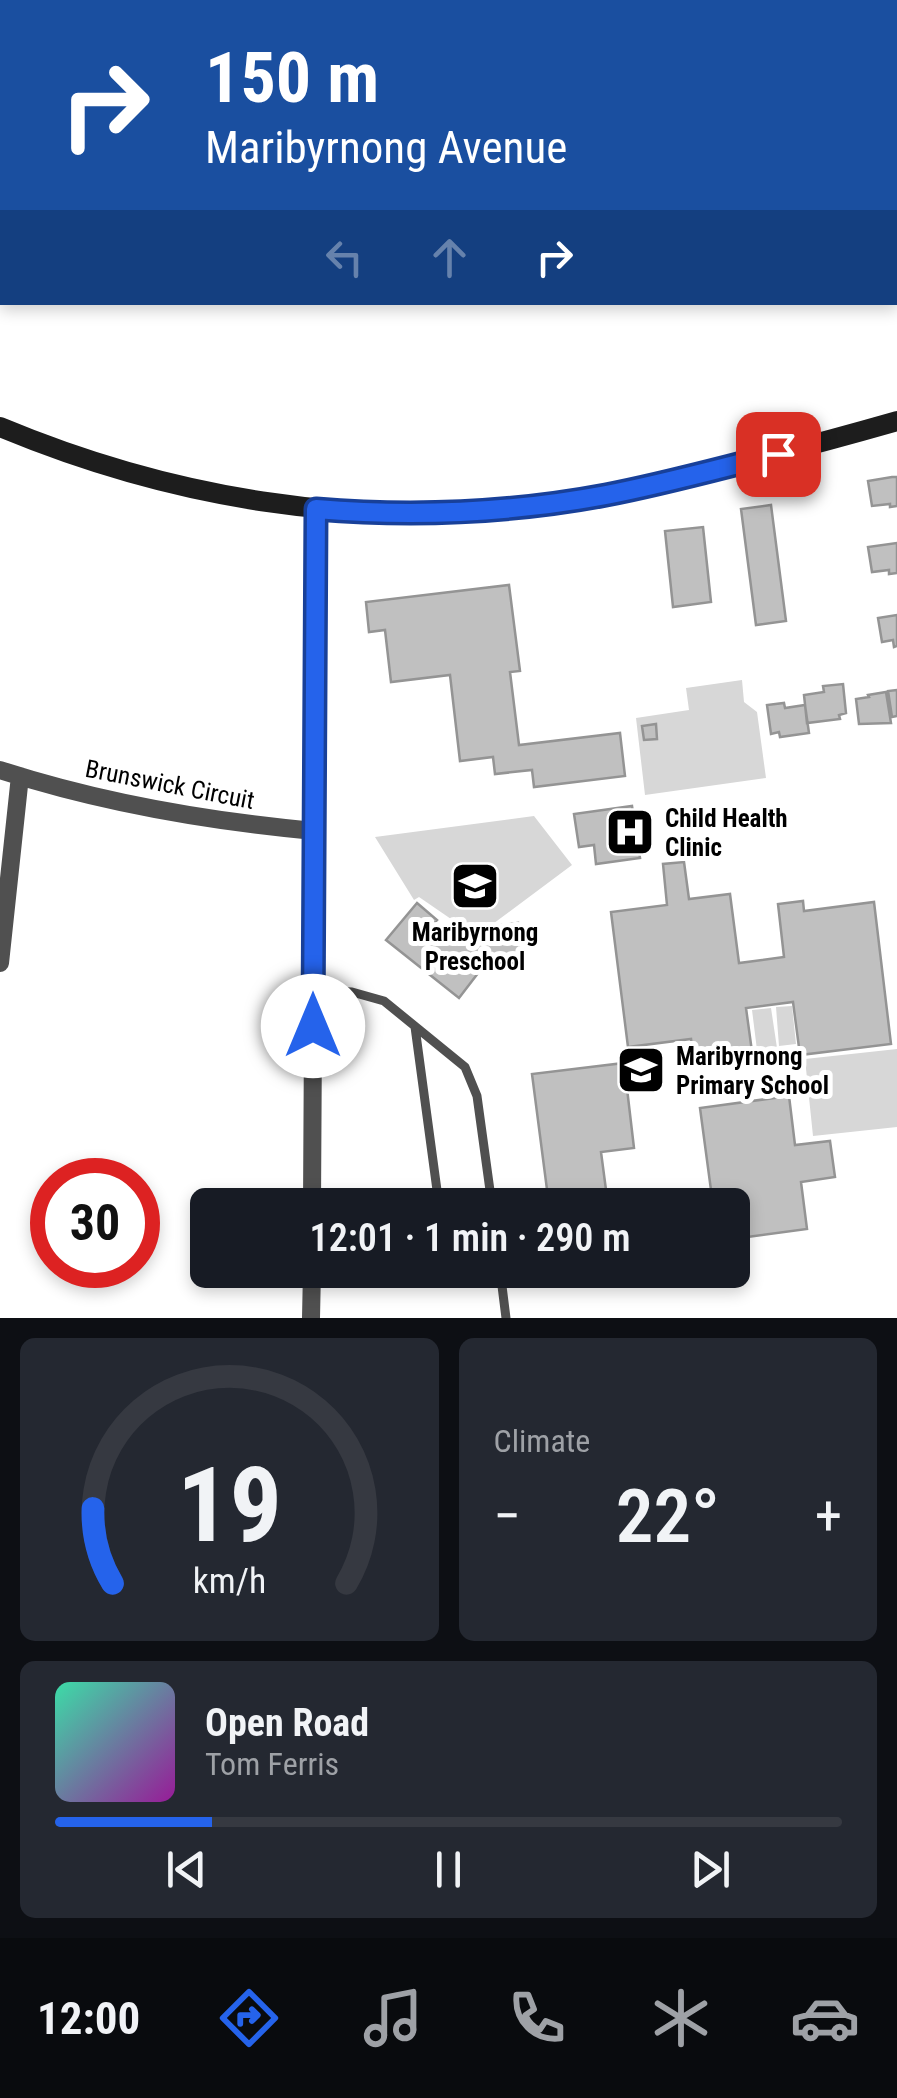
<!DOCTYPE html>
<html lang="en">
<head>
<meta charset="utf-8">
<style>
	:root { --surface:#171b24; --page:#242831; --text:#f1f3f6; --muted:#9ea1a6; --line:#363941; --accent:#2563eb }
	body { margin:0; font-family:"Roboto Condensed",sans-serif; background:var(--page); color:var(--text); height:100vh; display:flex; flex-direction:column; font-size:38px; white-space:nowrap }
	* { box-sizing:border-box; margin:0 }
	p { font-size:32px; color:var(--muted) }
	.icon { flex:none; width:55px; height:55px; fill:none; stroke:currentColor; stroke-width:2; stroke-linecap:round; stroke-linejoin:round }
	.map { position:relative; height:1318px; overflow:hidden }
	.details { display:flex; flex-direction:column; gap:20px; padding:20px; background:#0d0f14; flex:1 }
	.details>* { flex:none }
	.hud { position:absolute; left:0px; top:0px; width:898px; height:305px; box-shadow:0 5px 15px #0003; background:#1a4fa0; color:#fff; overflow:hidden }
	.speed { position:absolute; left:30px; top:1158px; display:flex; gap:20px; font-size:50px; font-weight:700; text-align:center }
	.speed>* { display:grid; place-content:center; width:130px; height:130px; border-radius:50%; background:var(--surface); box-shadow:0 5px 15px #0003; line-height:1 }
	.speed .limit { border:15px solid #d22; background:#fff; color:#111 }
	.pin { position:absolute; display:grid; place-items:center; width:85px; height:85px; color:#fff; margin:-42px; border-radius:20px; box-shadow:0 5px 15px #0006 }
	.me { position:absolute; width:110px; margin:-55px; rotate:0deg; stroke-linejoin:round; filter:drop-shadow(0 0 8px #0008) }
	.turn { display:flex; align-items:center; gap:35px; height:210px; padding:0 40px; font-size:45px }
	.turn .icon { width:130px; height:130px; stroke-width:2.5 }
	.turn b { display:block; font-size:70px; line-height:85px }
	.lanes { display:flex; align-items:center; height:95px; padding:0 40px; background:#0003; justify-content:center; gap:50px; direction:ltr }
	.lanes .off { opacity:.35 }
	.big { font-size:75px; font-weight:600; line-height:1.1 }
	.details .widget { flex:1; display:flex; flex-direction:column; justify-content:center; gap:15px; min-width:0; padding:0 35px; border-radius:15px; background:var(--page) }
	.details .dial { align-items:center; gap:0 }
	.dial svg { height:260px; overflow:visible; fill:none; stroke:var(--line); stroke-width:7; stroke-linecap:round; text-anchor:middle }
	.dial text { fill:var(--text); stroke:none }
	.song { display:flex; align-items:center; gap:30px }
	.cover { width:120px; height:120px; border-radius:15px; background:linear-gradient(135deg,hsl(160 70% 55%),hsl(300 70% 35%)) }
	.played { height:10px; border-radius:5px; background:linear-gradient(90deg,var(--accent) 20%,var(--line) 20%) }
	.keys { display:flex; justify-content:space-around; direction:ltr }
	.heat { display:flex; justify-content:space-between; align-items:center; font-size:55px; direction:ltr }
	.details .tiles { flex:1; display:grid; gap:20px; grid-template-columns:1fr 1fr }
	.widget:last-child { grid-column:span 2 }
	.trip { position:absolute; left:190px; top:1188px; width:560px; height:100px; border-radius:15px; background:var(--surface); box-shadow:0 5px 15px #0003; font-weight:600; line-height:100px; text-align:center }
	.dock { display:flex; height:160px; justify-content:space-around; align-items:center; background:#090b0e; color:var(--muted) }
	.dock .icon { width:70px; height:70px }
	.dock .selected { color:var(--accent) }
	.dock b { font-size:45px; color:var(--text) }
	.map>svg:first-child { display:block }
	.green { fill:#d7d7d7 }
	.building { fill:#c0c0c0; stroke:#949494; stroke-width:2.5 }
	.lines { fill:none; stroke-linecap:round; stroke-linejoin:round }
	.lane { stroke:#505050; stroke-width:9 }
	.street { stroke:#505050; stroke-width:18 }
	.secondary { stroke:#1d1d1d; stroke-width:20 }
	.route-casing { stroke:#184099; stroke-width:25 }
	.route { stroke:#2563eb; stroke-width:18 }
	.labels { text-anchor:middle; stroke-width:10; stroke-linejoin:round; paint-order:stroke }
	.street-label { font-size:25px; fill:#000; stroke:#fff }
	.poi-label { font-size:25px; font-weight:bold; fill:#000; stroke:#fff; text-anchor:start }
</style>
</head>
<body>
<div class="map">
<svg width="897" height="1318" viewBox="0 0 897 1318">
	<rect width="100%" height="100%" fill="#fff"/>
	<!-- green -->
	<path class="green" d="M 742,680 L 744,702 L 757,712 L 766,778 L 645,795 L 636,718 L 689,710 L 686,688 Z
		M 534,816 L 572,865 L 486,929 L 467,930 L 419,897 L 414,900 L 375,837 Z
		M 792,1006 L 796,1044 L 779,1046 L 776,1007 Z
		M 771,1008 L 777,1048 L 757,1050 L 752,1010 Z
		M 897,1049 L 897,1127 L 813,1136 L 805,1059 Z"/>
	<!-- building -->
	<path class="building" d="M 892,477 L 897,477 L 897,506 L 890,507 L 890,504 L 872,506 L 868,481 Z
		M 771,505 L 786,621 L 756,625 L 741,509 Z
		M 703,527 L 711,602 L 673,607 L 665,531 Z
		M 897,543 L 897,573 L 889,574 L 889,570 L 872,572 L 868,547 Z
		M 509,585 L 520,671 L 510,672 L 519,745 L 620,733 L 625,776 L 534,787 L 532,770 L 495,774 L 493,757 L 460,761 L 450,675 L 391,682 L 385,630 L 369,632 L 366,602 Z
		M 897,615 L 897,646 L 894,647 L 893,640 L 882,642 L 878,618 Z
		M 843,684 L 846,713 L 839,715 L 840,719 L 807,723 L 804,695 L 824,692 L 823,686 Z
		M 897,690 L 897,716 L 892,717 L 888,691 Z
		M 886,692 L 891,723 L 859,724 L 856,699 L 869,697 L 868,695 Z
		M 784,703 L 785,708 L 805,705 L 809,733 L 780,737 L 779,732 L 771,734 L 767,705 Z
		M 656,724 L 657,739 L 644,740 L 642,726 Z
		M 632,806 L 640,858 L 596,864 L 594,845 L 579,847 L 574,814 Z
		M 684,862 L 689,899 L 730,894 L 739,963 L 784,957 L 778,904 L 803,901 L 804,911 L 874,902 L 891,1044 L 800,1055 L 793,1002 L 746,1008 L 753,1059 L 694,1066 L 691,1039 L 628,1047 L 611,912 L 667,905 L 663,864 Z
		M 417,903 L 437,920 L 430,927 L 441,936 L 493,931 L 492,926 L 518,923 L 522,965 L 482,968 L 459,998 L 386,940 Z
		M 624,1063 L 634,1148 L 601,1152 L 608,1205 L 549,1205 L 532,1074 Z
		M 789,1096 L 795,1145 L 830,1141 L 835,1177 L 801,1182 L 807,1229 L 732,1239 L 732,1205 L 713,1205 L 700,1108 Z"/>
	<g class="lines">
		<!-- lane -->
		<path class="lane" d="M 313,990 L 352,992 L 384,1001 L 465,1067 L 477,1096 L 492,1205
			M 415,1027 L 439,1205
			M 479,1270 L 502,1283
			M 500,1270 L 506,1318"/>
		<!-- street -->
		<path class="street" d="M 765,0 L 766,2
			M 210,2 L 217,0
			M 0,770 C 102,803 207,821 314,831
			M 0,963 L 20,776
			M 312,1205 L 316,509
			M 311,1318 L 312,1270"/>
		<!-- secondary -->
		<path class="secondary" d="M 0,427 C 170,498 351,528 535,506 C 600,499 664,483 728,466 C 785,452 841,437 897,421"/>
	</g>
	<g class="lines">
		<!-- route casing -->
		<g class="route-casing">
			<path id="route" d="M 313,1026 L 316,509 C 413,517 510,513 606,495 C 664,484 721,468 778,454"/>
		</g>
		<!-- route -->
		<use href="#route" class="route"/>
	</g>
	<!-- icons -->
	<defs>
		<g id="hospital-square" transform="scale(2.5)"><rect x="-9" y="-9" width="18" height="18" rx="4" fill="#000" stroke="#fff"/><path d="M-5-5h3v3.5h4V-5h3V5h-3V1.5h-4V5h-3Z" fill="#fff"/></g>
		<g id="school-square" transform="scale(2.5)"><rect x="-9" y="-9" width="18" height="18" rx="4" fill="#000" stroke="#fff"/><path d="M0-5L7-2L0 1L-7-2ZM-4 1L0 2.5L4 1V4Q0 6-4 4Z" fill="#fff"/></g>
	</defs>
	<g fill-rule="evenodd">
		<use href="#hospital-square" x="630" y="832"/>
		<use href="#school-square" x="475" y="886"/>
		<use href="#school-square" x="641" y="1070"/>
	</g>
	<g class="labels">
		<!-- street labels -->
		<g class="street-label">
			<text transform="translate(170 784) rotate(11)" y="9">Brunswick Circuit</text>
		</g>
		<!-- poi labels -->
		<g class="poi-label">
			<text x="665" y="827">Child Health<tspan x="665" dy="29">Clinic</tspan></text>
			<text x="475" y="941" text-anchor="middle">Maribyrnong<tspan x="475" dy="29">Preschool</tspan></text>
			<text x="676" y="1065">Maribyrnong<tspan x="676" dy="29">Primary School</tspan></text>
		</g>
	</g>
</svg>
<div class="speed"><div class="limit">30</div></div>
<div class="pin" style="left:778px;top:454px;background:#d93025"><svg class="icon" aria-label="arrive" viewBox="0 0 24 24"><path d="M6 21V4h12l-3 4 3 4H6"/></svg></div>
<svg class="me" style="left:313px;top:1026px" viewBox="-20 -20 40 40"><circle r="19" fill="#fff"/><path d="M0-13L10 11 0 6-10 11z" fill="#2563eb"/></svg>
<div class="trip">12:01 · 1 min · 290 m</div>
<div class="hud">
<div class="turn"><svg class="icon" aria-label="right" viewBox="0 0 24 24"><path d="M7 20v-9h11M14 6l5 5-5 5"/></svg><div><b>150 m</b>Maribyrnong Avenue</div></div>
<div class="lanes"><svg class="icon off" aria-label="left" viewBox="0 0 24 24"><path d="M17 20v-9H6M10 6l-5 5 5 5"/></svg><svg class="icon off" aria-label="ahead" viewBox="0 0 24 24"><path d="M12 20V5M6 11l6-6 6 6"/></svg><svg class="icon" aria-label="right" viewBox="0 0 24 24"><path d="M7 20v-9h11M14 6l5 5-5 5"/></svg></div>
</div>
</div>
<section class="details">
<div class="tiles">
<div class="widget dial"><svg viewBox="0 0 100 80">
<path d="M14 69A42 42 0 1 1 86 69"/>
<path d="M14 69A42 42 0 0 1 8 46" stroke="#2563eb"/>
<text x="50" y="56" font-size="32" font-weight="700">19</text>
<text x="50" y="72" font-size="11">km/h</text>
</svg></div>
<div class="widget"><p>Climate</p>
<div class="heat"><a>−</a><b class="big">22°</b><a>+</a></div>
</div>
<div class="widget">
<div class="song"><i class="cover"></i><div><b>Open Road</b><p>Tom Ferris</p></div></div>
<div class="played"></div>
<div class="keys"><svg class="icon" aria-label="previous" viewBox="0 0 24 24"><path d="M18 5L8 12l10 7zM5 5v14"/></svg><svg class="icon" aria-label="pause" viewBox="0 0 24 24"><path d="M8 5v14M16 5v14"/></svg><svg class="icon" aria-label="next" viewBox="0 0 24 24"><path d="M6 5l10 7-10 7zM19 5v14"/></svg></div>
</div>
</div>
</section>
<nav class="dock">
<b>12:00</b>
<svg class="icon selected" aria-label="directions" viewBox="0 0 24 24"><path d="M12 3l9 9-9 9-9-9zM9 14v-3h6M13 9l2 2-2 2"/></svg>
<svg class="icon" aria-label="music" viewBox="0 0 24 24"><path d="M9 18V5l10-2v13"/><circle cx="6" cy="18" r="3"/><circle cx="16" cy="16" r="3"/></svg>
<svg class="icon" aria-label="phone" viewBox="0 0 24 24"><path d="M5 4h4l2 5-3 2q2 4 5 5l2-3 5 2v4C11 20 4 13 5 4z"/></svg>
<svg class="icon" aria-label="climate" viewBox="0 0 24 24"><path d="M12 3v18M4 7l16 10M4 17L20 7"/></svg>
<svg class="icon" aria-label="car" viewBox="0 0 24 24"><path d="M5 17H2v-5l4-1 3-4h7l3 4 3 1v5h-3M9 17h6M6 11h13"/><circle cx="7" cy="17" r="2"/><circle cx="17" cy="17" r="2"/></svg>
</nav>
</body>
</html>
